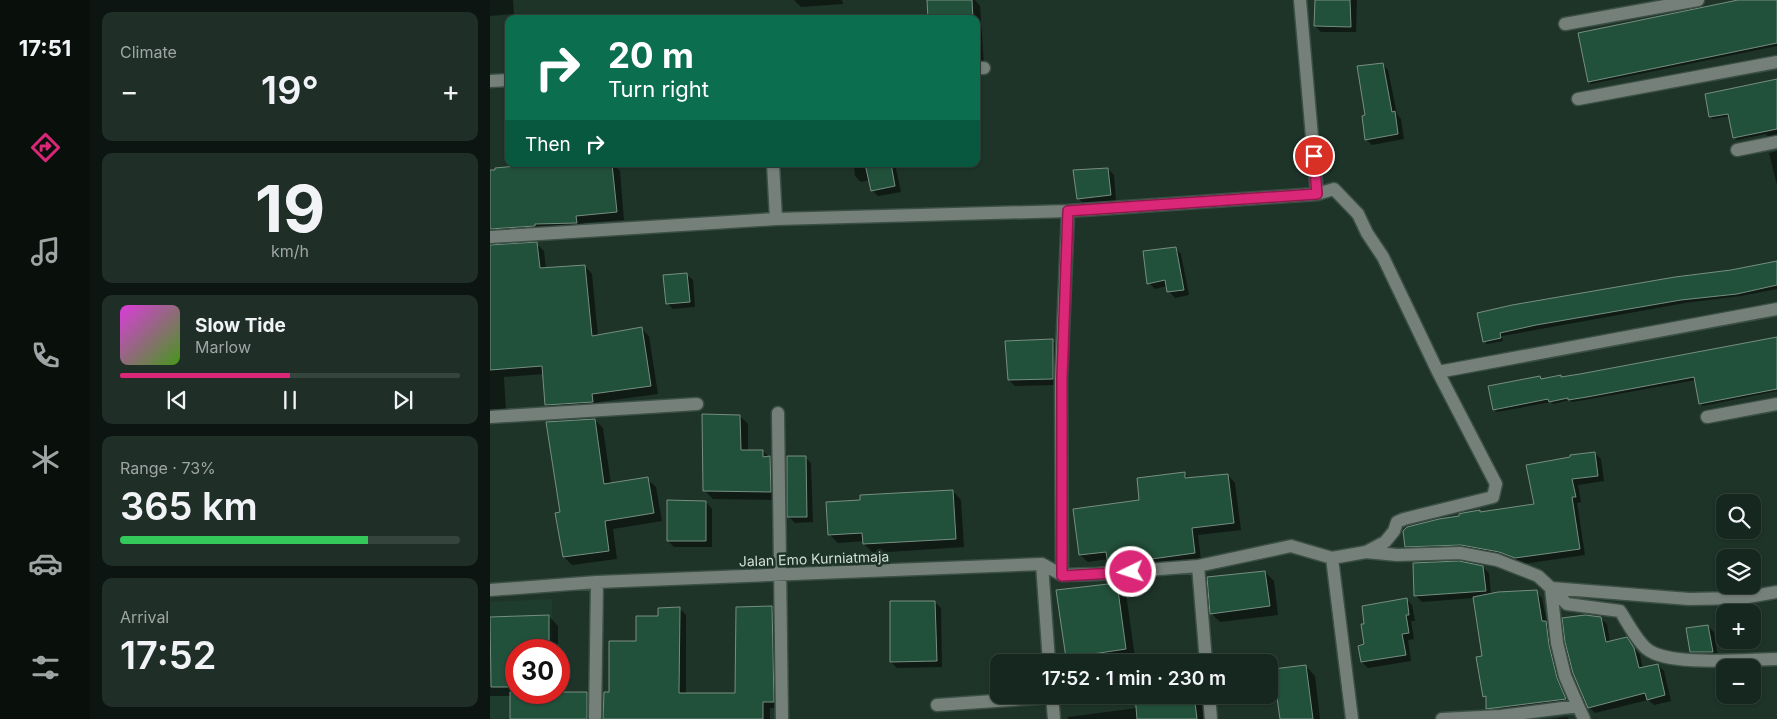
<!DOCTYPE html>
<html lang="en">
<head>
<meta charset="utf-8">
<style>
	:root { --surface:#16271f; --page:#1f2f28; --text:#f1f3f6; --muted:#9ea5a4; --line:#35443d; --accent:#db2777 }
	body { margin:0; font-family:Inter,sans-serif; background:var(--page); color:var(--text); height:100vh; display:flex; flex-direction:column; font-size:19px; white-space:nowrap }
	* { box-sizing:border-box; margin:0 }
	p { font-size:16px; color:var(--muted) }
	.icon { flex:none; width:28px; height:28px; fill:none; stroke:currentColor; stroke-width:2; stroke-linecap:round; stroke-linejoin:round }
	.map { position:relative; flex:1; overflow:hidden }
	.sheet { display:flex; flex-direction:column; gap:12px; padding:12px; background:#0c1511; width:400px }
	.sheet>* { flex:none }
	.guide { position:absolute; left:15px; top:15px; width:475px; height:152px; border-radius:10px; box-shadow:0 1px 4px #0004,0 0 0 1px var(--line); background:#0b6e4f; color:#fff; overflow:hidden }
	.tools { position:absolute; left:1226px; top:494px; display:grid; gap:10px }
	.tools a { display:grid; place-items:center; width:45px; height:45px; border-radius:10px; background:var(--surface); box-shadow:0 1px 4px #0004,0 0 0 1px var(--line); font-size:25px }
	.speed { position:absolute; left:15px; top:639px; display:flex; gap:10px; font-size:25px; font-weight:700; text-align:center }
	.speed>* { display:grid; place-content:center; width:65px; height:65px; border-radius:50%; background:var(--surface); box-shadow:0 1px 4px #0004,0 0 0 1px var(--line); line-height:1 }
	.speed .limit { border:8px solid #d22; background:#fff; color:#111 }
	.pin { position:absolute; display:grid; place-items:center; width:42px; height:42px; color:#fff; margin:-21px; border:2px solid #fff; border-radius:50%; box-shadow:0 1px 5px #0007 }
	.me { position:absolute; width:55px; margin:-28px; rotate:266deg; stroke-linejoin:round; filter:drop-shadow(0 0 4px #0008) }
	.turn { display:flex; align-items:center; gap:18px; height:105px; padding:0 20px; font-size:22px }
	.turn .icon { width:65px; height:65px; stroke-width:2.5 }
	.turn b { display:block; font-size:35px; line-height:42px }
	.then { display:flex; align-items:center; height:48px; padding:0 20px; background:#0003; gap:10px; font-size:19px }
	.big { font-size:38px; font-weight:600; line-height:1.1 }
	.sheet .widget { flex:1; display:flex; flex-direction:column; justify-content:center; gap:8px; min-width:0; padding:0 18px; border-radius:10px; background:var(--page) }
	.sheet .dial { align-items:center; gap:0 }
	.dial b { font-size:65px; line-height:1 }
	.song { display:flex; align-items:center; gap:15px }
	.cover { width:60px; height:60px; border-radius:8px; background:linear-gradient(135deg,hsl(300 70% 55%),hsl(100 70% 35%)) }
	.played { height:5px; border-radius:2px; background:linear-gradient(90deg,var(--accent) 50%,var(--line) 50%) }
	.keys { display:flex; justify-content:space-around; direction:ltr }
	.heat { display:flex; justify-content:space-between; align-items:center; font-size:28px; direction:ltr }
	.charge { height:8px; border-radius:4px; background:linear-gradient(90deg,#34c759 73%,var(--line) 0) }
	.trip { position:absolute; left:500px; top:654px; width:288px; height:50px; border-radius:10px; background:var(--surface); box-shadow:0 1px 4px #0004,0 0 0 1px var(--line); font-weight:600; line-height:50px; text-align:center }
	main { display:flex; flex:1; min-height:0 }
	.dock { display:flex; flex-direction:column; width:90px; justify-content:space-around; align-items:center; background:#09100c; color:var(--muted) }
	.dock .icon { width:35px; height:35px }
	.dock .active { color:var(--accent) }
	.dock b { font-size:22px; color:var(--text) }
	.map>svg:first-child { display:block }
	.built { fill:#1f3d2e }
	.shadow { fill:#0007 }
	.building { fill:#22513b; stroke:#768e81 }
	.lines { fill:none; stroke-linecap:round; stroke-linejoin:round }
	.minor-casing { stroke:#3b4f45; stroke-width:15 }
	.minor { stroke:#76807a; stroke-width:12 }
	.route-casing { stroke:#8e194d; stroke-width:12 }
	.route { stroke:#db2777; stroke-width:9 }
	.labels { text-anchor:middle; stroke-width:5; stroke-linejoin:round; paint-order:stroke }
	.street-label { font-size:14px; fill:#d2dfd7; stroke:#1e3429 }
</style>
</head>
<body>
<main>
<nav class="dock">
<b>17:51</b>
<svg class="icon active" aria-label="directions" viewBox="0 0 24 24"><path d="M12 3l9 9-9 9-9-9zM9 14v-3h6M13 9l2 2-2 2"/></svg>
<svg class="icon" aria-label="music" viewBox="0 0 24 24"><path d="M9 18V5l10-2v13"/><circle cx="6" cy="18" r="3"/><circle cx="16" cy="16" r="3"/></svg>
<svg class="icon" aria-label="phone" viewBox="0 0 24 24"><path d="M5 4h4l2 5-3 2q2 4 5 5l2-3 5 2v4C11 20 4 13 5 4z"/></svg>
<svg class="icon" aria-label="climate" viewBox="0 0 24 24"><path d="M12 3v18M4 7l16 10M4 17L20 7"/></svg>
<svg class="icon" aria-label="car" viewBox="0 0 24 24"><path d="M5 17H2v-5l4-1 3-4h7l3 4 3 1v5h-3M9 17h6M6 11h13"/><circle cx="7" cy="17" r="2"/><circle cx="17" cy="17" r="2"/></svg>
<svg class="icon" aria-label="filters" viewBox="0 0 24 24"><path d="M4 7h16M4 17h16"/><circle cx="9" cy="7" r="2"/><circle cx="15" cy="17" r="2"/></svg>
</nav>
<section class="sheet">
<div class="widget"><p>Climate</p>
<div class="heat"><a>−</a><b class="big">19°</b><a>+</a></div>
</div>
<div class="widget dial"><b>19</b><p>km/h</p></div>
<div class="widget">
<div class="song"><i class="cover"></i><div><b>Slow Tide</b><p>Marlow</p></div></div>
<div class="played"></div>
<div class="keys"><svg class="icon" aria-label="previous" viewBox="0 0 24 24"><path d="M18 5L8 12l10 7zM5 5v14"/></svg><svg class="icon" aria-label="pause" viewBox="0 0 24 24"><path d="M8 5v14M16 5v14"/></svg><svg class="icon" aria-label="next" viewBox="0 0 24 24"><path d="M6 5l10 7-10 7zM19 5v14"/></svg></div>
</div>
<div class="widget"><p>Range · 73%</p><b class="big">365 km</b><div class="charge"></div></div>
<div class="widget"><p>Arrival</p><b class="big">17:52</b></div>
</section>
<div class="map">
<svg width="1287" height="719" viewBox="0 0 1287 719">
	<rect width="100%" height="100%" fill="#1e3429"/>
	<!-- built -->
	<path class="built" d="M 62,599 L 62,650 L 26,650 L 26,692 L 61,719 L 0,719 L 0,602 Z"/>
	<!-- shadow -->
	<path class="shadow" d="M 0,0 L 23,0 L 24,14 L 0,16 Z
		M 304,0 L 352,0 L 353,4 L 311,7 Z
		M 438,0 L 485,0 L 490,6 L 494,66 L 486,66 L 486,19 L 440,19 Z
		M 826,0 L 867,0 L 866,32 L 831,32 L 825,26 Z
		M 1258,0 L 1287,0 L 1287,46 L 1101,84 L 1099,81 Z
		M 892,64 L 898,70 L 907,114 L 911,119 L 914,139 L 882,145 L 876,139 L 876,117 Z
		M 1287,81 L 1287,137 L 1279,138 L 1276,134 L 1247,140 L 1244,137 L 1240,116 L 1223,119 L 1221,117 Z
		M 1287,151 L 1287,185 L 1279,153 Z
		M 31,164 L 83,164 L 85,166 L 123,164 L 130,171 L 134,220 L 94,223 L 94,230 L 0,242 L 0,172 L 32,167 Z
		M 364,164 L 405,164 L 411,192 L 388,196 L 382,190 L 380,180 L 371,182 L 365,176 Z
		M 618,169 L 624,175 L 626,201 L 594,204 L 588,198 Z
		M 46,243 L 54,251 L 56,269 L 95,266 L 102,274 L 108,336 L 151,328 L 159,336 L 168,394 L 109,402 L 110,410 L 64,413 L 56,405 L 54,374 L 14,377 L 16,411 L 0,411 L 0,246 Z
		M 685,248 L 691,254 L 699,295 L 685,298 L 679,291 L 677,286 L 665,289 L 659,283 Z
		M 1287,263 L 1287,289 L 1251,296 L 1195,303 L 1012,336 L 1013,341 L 997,344 L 994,341 L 1022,306 Z
		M 196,274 L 203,280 L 205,307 L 183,309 L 177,303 Z
		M 1287,337 L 1287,391 L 1213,406 L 1210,403 L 1206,380 L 1100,399 L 1082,402 L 1080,400 L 1063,404 L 1061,402 L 1007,412 L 1004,409 L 1050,378 L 1052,380 L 1072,378 Z
		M 563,341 L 569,347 L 568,385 L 525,386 L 519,380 Z
		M 250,416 L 258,424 L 258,451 L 273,451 L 288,466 L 288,500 L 223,499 L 215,491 Z
		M 105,420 L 113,428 L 121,484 L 157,479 L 166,487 L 172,521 L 123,529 L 127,559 L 82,565 L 74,557 L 71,513 Z
		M 1105,453 L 1111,459 L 1114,481 L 1088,485 L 1091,502 L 1087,503 L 1095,555 L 1032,564 L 922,552 L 916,546 L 991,514 L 1046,506 Z
		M 315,457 L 321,463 L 323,522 L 305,523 L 299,517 Z
		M 694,473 L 700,479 L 738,475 L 745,483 L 751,530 L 708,535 L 711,560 L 627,572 L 619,564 L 619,559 L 598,562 L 590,555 L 651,501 Z
		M 463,491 L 471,500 L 474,547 L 383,553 L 374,544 L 374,541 L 348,543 L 339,534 Z
		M 216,502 L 222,509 L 222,547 L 184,547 L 178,541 Z
		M 993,567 L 999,573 L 1001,595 L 1046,592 L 1052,598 L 1057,623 L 1062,628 L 1081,705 L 1016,713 L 1010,707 L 1009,701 L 1000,702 L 994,696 L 994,657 L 984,598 L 932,602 L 926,596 Z
		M 775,572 L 784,581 L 788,615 L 730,622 L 721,613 Z
		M 627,584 L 636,593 L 645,658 L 615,662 L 582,662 L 577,658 Z
		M 916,599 L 922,605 L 925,621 L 921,621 L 924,639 L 918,640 L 921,661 L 878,668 L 872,662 L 869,647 L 876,646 Z
		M 445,602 L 451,608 L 452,667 L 407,668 L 401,662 Z
		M 282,607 L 289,614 L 290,708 L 280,708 L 280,719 L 114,719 L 120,694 L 147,642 L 169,617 L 189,608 L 196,615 L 196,694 L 246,694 Z
		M 59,616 L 68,626 L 68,650 L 26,650 L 26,692 L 97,693 L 106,703 L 106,719 L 21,719 L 21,696 L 0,696 L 0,617 Z
		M 1110,618 L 1117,624 L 1120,642 L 1136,639 L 1150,655 L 1153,669 L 1168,665 L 1174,671 L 1181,701 L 1164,705 L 1158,700 L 1105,713 L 1099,707 Z
		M 1218,626 L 1224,632 L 1228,657 L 1207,657 L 1201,651 Z
		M 698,653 L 706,662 L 669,662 L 669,658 Z
		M 816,666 L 825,676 L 830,719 L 791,719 Z
		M 646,695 L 714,695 L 716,712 L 713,713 L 714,719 L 578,719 L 578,717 L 647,708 Z
		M 1077,717 L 1079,719 L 1061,719 Z"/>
	<!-- building -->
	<path class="building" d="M 437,0 L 482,0 L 483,19 L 438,19 Z
		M 825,0 L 860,0 L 861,27 L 824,26 Z
		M 1248,0 L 1287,0 L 1287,43 L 1098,82 L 1088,33 Z
		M 893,63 L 902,112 L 905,111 L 908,134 L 875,140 L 872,116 L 875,115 L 867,66 Z
		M 1287,79 L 1287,129 L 1243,138 L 1238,114 L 1219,117 L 1215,94 Z
		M 48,164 L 122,164 L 127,212 L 86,216 L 87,223 L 45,224 L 45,226 L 0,229 L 0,170 L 5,170 L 5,168 Z
		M 375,164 L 401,164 L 405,186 L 381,191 Z
		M 618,168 L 621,195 L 587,199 L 583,170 Z
		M 47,242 L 50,268 L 95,265 L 102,336 L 152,327 L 161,386 L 102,394 L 103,402 L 55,405 L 52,366 L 0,370 L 0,245 Z
		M 686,247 L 694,290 L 677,292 L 675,280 L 657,284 L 653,251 Z
		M 1287,261 L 1287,285 L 1247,294 L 1191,300 L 1046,325 L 1010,333 L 1011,338 L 993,342 L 987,313 L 1022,305 L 1185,277 L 1241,270 Z
		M 197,273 L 200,302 L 176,304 L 173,275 Z
		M 1287,337 L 1287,389 L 1209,404 L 1204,377 L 1097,397 L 1078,400 L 1078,398 L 1059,402 L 1058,399 L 1003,410 L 998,386 L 1050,376 L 1051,379 L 1071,375 L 1071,377 L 1090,374 Z
		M 563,339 L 563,379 L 518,380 L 515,341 Z
		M 212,414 L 250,415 L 251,450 L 273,450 L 273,457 L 280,456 L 281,492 L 213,491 Z
		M 105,419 L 114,484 L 158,477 L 164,513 L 115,521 L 119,551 L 73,557 L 65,513 L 70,512 L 56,422 Z
		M 1105,452 L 1108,476 L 1082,479 L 1086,497 L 1082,497 L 1090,549 L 1025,558 L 1009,552 L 971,545 L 915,547 L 913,531 L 917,527 L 949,519 L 969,516 L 969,514 L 973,513 L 990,510 L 990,512 L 1044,504 L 1036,465 L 1080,457 L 1080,455 Z
		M 297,456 L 316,456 L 317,517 L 297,517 Z
		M 695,472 L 695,478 L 738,474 L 744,523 L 702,528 L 705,553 L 618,565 L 616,552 L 589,555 L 583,509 L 649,500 L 647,478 Z
		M 463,490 L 466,539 L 373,544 L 372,533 L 338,535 L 336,502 L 370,500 L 370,495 Z
		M 177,500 L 216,501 L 216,541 L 177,541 Z
		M 969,561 L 993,566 L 996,591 L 924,596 L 923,563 Z
		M 775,571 L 780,606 L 720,614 L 717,577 Z
		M 627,583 L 636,649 L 576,658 L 566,590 Z
		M 1047,590 L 1052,621 L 1056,621 L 1059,645 L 1067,678 L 1076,699 L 996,709 L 996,696 L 993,697 L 986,657 L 992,656 L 983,597 L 1008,592 Z
		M 917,598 L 919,615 L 916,615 L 919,633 L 912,634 L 916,655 L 871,662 L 868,646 L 874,644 L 871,624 L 874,624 L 872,606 Z
		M 400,601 L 445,601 L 447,661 L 400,662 Z
		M 282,606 L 284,702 L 273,702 L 273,719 L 113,719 L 114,692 L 119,692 L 119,641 L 146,641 L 146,616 L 168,616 L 168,608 L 190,607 L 189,693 L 245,693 L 246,607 Z
		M 59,615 L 59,647 L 26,648 L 26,687 L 1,687 L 0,617 Z
		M 1095,615 L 1111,617 L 1116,642 L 1137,637 L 1144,648 L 1149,668 L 1168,664 L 1175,695 L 1157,700 L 1155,693 L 1098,708 L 1083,673 L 1075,642 L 1072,618 Z
		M 1218,625 L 1223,652 L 1200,652 L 1196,628 Z
		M 816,665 L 823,719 L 790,719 L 783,669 Z
		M 20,692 L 97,692 L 97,719 L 20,719 Z
		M 645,695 L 704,695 L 707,719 L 647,719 Z"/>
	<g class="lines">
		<!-- minor casing -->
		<g class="minor-casing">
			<path id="minor" d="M 810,0 L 827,194
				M 1075,24 L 1208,0
				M 486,68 L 494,68
				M 0,81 L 19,80
				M 1088,99 L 1287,62
				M 1247,150 L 1287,142
				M 283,164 L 286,219
				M 0,237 L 286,219 L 578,211 L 827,194 L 844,189 L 868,214 L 877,233 L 893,257 L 948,372 L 1006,484 L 1003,497 L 914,519 L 907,522 L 904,531 L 895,542 L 876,552 L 842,558 L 801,546 L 708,566 L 607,574 L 572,575 L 552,564
				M 948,372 L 1287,309
				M 288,413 L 292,719
				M 0,417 L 207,404
				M 1217,417 L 1287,404
				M 876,552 L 907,555 L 970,553 L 1007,560 L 1048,576 L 1061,588 L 1199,599 L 1252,598 L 1287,592
				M 842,558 L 862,719
				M 708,566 L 716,662
				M 572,575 L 571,379 L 578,211
				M 1061,588 L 1077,604 L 1130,611 C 1138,623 1146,640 1157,649 C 1179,667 1257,659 1287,659
				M 1061,588 L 1067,643 L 1075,676 L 1088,706
				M 0,590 L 107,582 L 552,564 L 559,662
				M 562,695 L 564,719
				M 719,695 L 721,719
				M 447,705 L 562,697
				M 105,719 L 107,582
				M 952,719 L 1011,716 L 1088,706 L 1094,719"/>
		</g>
		<!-- minor -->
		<use href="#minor" class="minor"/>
	</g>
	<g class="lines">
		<!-- route casing -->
		<g class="route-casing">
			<path id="route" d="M 641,572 L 572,576 L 572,378 L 578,211 L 827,194 L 824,156"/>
		</g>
		<!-- route -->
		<use href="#route" class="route"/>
	</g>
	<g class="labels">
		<!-- street labels -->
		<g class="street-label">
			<text transform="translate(324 559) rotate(-2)" y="5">Jalan Emo Kurniatmaja</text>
		</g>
	</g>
</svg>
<div class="tools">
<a><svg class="icon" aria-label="search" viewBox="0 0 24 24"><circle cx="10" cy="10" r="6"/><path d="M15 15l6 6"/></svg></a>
<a><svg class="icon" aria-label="layers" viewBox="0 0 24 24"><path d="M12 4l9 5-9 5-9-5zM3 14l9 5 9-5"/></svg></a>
<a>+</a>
<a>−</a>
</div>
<div class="speed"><div class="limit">30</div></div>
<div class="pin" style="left:824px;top:156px;background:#d93025"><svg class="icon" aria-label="arrive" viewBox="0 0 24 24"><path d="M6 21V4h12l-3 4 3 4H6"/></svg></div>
<svg class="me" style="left:641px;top:572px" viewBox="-20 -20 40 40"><circle r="17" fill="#db2777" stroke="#fff" stroke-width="3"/><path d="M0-11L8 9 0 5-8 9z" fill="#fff"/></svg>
<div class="trip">17:52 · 1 min · 230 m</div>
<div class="guide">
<div class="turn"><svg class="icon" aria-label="right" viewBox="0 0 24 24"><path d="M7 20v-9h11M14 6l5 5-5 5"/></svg><div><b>20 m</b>Turn right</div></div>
<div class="then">Then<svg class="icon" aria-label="right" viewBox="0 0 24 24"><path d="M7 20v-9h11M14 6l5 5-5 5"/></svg></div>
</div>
</div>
</main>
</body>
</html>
